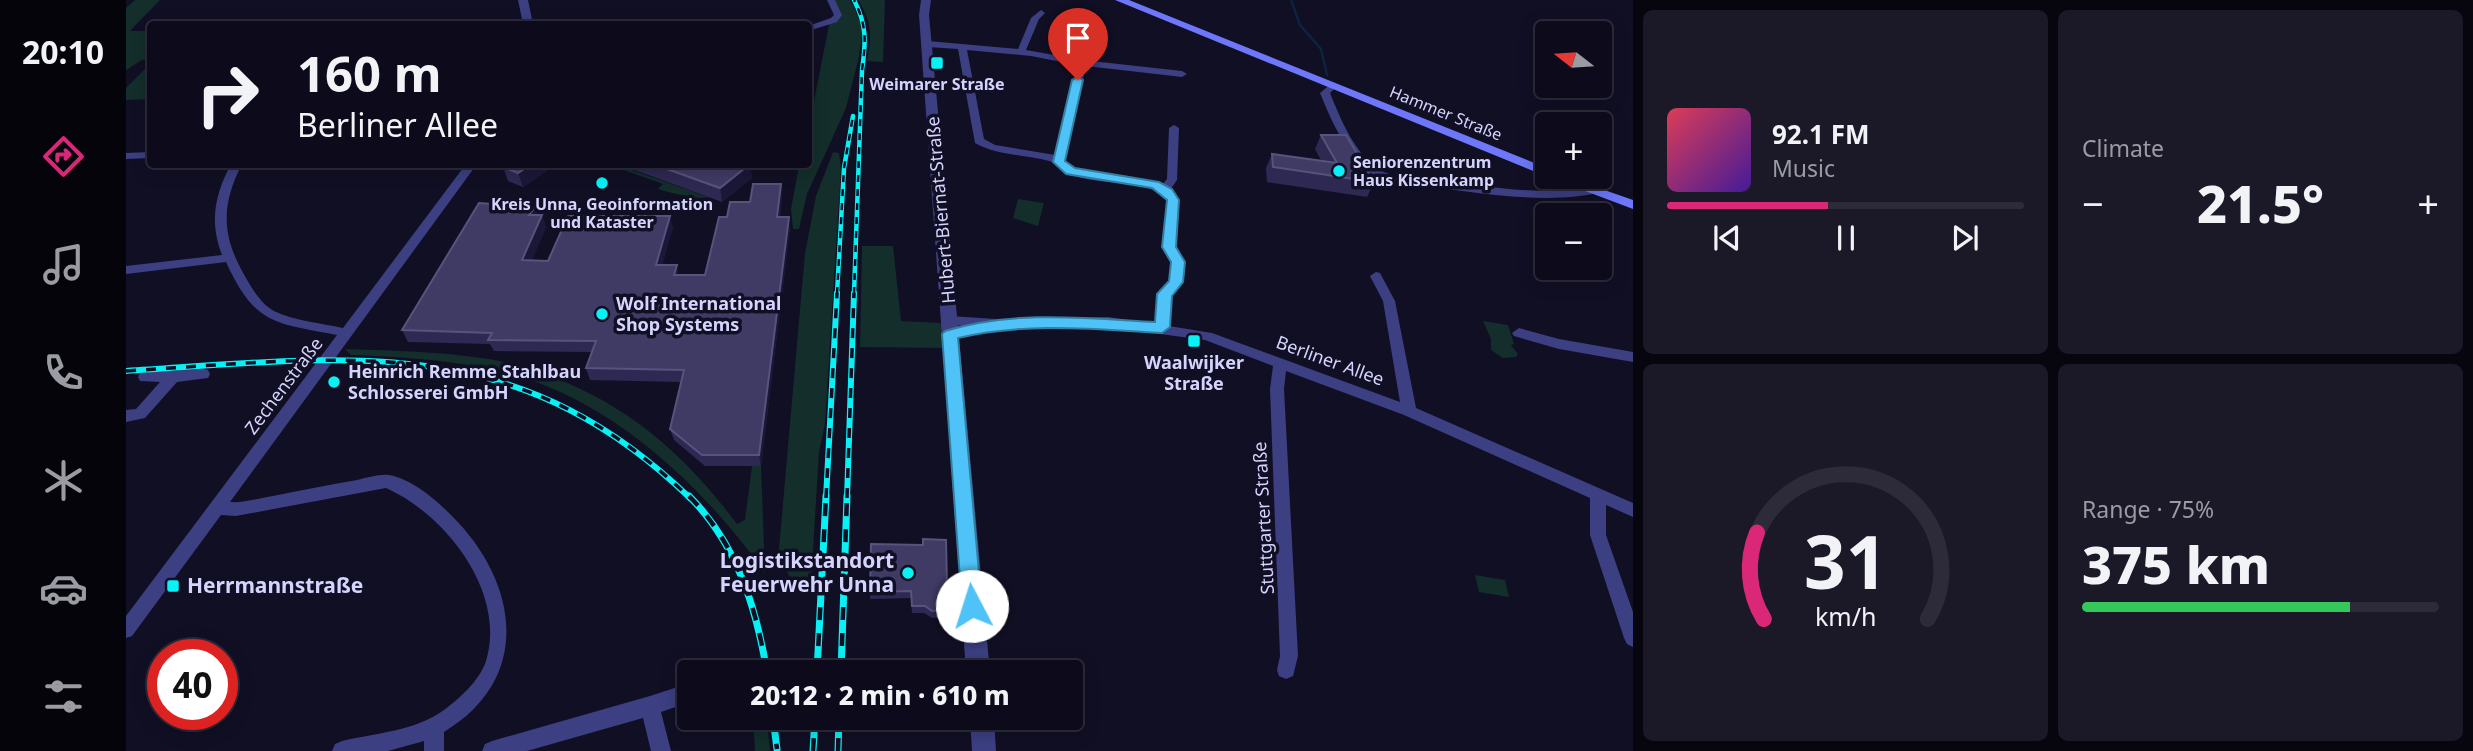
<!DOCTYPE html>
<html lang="en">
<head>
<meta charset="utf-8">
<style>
	:root { --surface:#0d0b1b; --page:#1b1928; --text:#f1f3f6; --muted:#9a9ba3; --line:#2d2b3a; --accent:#db2777 }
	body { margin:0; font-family:"Noto Sans",sans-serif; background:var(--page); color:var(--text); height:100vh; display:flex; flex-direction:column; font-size:26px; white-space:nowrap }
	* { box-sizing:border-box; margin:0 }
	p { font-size:23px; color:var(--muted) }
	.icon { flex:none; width:38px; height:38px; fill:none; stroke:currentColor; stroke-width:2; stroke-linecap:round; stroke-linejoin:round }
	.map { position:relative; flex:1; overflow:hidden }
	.details { display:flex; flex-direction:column; gap:10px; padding:10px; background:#07060f; width:840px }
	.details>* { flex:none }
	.top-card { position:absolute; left:21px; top:21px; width:665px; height:147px; border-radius:7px; box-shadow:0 4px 18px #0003,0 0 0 2px var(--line); background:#0d0b1b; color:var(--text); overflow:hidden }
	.needle { width:46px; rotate:287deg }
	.fabs { position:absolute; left:1409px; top:21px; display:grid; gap:14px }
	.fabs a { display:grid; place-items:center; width:77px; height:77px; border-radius:7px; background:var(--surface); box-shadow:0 4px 18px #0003,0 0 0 2px var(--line); font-size:35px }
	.speed { position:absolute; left:21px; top:639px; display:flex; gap:14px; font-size:35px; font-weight:700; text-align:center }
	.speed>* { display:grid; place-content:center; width:91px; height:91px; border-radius:50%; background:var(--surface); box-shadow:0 4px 18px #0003,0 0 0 2px var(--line); line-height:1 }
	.speed .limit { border:10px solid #d22; background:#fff; color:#111 }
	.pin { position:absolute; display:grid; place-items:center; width:60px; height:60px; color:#fff; margin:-72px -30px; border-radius:50% 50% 50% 0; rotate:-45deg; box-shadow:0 0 7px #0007 }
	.pin .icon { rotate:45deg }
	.me { position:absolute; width:77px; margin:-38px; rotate:355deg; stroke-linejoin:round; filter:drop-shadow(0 0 5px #0008) }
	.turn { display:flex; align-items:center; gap:24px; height:147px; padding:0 35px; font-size:32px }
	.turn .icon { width:91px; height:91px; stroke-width:2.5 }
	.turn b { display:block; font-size:49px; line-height:60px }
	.big { font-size:52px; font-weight:800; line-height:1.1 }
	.details .card { flex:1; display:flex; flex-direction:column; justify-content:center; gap:10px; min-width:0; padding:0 24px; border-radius:10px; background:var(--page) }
	.details .dial { align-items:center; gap:0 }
	.dial svg { height:182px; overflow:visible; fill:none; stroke:var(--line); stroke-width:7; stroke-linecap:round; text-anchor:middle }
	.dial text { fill:var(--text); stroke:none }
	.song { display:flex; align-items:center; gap:21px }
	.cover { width:84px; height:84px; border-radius:10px; background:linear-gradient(135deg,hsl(350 70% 55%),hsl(260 70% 35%)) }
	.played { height:7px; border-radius:4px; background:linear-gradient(90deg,var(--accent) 45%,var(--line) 45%) }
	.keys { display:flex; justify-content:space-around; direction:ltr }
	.heat { display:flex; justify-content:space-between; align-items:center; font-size:38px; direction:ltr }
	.charge { height:10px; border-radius:5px; background:linear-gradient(90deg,#34c759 75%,var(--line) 0) }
	.details .tiles { flex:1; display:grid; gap:10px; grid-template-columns:repeat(2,1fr) }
	.trip { position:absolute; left:551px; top:660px; width:406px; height:70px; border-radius:7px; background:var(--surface); box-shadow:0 4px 18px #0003,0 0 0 2px var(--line); font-weight:800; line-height:70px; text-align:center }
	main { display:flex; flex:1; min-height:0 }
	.tab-bar { display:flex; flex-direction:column; width:126px; justify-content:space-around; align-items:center; background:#05040b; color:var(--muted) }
	.tab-bar .icon { width:49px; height:49px }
	.tab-bar .current { color:var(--accent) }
	.tab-bar b { font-size:32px; color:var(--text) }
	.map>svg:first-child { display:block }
	.green { fill:#132e2b }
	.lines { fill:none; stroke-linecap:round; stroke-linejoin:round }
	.stream { stroke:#0c2441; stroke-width:2.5 }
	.minor { fill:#3c3f82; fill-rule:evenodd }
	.tertiary { fill:#3c3f82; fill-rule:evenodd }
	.secondary { fill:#6e77fa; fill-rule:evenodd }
	.rail-far2-casing { stroke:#08f2f6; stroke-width:4.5 }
	.rail-far1-casing { stroke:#08f2f6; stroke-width:6 }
	.rail-casing { stroke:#08f2f6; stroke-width:7 }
	.rail-far2 { stroke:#110f24; stroke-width:2.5; stroke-dasharray:7; stroke-linecap:butt }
	.rail-far1 { stroke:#110f24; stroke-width:3.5; stroke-dasharray:10; stroke-linecap:butt }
	.rail { stroke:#110f24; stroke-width:4.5; stroke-dasharray:13; stroke-linecap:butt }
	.wall { fill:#2e2952 }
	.shaded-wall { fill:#1b1738 }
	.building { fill:#403b64; stroke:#57537c; stroke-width:2 }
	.route { fill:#4fc3f7; stroke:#337fa1; stroke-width:2 }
	.poi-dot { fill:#08f2f6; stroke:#110f24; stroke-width:2.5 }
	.labels { text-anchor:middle; stroke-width:7; stroke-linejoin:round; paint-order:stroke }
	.far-poi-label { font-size:16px; font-weight:bold; fill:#d5d4fe; stroke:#110f24 }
	.far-street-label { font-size:16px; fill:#d5d4fe; stroke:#110f24 }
	.street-label { font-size:18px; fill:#d5d4fe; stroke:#110f24 }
	.poi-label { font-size:18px; font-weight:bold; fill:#d5d4fe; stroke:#110f24; text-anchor:start }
	.near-poi-label { font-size:21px; font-weight:bold; fill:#d5d4fe; stroke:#110f24; text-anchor:end }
</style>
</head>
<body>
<main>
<nav class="tab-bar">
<b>20:10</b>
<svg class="icon current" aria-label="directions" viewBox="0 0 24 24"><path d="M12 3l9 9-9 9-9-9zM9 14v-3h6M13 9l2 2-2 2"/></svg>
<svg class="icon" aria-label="music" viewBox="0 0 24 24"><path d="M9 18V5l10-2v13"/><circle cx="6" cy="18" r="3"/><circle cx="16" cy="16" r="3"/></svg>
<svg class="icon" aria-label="phone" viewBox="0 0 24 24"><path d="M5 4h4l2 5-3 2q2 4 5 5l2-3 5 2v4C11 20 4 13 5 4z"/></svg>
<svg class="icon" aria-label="climate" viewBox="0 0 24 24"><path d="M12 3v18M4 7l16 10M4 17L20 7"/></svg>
<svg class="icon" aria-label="car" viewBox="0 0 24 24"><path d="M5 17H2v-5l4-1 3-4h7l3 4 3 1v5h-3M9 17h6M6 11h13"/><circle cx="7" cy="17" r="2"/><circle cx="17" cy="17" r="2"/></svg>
<svg class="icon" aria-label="filters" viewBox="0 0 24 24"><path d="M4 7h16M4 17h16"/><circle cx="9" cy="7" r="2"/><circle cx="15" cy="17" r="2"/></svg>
</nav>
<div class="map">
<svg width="1507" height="751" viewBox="0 0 1507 751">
	<rect width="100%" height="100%" fill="#110f24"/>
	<!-- green -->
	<path class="green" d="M 9,0 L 34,0 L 4,31 L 24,31 L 24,60 L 16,60 L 0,70 L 0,8 Z
		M 705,0 L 724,0 L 726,3 L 737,28 L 733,57 L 720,108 L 681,194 L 673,229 L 667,229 L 665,209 L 673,165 L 682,164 L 683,126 L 703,25 L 712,15 Z
		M 732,0 L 759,0 L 757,62 L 741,61 C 746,36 746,22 732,0 Z
		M 24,64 L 24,99 L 0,100 L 0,88 Z
		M 707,152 L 713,153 L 715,169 L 699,424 L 693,452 L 685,583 L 671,586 L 652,560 L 679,253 L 690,196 Z
		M 467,165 L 492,165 L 587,199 L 584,202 C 567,196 550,195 532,189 L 537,184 L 484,165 L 479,169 Z
		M 892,199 L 918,203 L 912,226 L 887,218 Z
		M 736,246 L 767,246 L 775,321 L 816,323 L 818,348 L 734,347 Z
		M 1357,321 L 1382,325 L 1388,344 L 1385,345 L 1392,354 L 1390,357 L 1377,358 L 1365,350 L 1365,339 Z
		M 219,349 C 274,351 354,352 405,369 C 495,399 555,449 611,524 L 619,520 L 626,466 L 635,466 L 639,573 C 582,492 494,408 398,378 C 342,361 283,357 225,355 Z
		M 1349,575 L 1379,580 L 1383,597 L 1353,592 Z
		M 627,718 L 641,718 L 644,751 L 629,751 Z"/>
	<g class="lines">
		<!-- stream -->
		<path class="stream" d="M 1165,0 L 1174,25 L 1195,49 L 1201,75"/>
		<!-- minor -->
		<path class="minor" d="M 701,0 L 709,0 L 716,15 L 711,22 L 682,31 L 682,26 L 705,18 L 708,15 Z
			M 915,10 L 919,13 L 913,19 L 900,50 L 956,60 L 1056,71 L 1061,74 L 1056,77 L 960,66 L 939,161 C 964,183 1005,174 1036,185 L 1041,179 L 1043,128 L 1048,125 L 1053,128 L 1051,180 L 1044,190 L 1051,196 L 1053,205 L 1049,247 L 1058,262 L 1056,282 L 1044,295 L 1043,326 L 1086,333 L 1274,402 L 1257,301 L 1244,276 L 1250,272 L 1254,273 L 1269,301 L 1290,408 L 1507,503 L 1507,517 L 1480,505 L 1480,535 L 1507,612 L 1507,647 L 1501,644 L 1498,638 L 1464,535 L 1464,498 L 1278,415 L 1160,371 L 1158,389 L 1172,656 L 1167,676 L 1160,679 L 1153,676 L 1151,670 L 1154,656 L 1144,389 L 1147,366 L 1079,340 L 982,327 L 871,329 L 824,339 L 819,337 L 817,334 L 819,331 L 838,326 L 819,324 L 817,321 L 824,316 L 870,319 L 982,317 L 1030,324 L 1032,294 L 1044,281 L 1046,262 L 1037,247 L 1041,205 L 1040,197 C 1015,179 984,185 956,178 C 941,175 933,163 923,161 C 898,154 872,156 849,143 L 832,49 L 802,47 L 798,44 L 802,41 L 892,49 L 905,18 ZM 841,50 L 905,56 L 951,65 L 929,155 L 869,145 L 858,139 Z
			M 1206,83 L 1211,86 L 1204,93 C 1215,120 1230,158 1258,172 C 1271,178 1292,178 1306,180 C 1358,186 1415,196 1467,188 L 1473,191 L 1471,193 C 1420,205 1345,192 1293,185 C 1280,183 1262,183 1251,177 C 1222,160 1206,122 1194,93 Z
			M 24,152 L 24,158 L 0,159 L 0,153 Z
			M 105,164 L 116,164 C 94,207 96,237 120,278 C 127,290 135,304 148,311 C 169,321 195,323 217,328 L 340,164 L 351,164 L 104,502 C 118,503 133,498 147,496 C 175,490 203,485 231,480 C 240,478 253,474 263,475 C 286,479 309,499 325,515 C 392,581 408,678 318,732 L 318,751 L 298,751 L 298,741 L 262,751 L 206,751 L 209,744 L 216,741 C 250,733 289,731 318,710 C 334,698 354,680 360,661 C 381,592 319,514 260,488 L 110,516 L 95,515 L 6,636 L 0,638 L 0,616 L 211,335 C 148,323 129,325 100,262 L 0,274 L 0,266 L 96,255 C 83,222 89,194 105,164 Z
			M 1393,328 L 1433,339 L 1507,352 L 1507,362 L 1433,349 L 1388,336 L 1386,333 Z
			M 77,369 L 82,370 L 84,374 L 82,378 L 51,382 L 19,418 L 0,422 L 0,410 L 10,409 L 34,382 L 14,381 L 12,377 L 14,373 Z
			M 564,683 L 564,702 L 535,712 L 545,751 L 525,751 L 517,718 L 401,751 L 356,751 L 359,744 L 366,741 L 524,696 Z"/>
		<!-- tertiary -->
		<path class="tertiary" d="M 392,0 L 402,0 L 407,24 L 397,24 Z
			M 795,0 L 805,0 L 803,15 L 864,672 L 840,672 L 793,15 Z
			M 844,718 L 868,718 L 870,751 L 846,751 Z"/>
		<!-- secondary -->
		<path class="secondary" d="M 989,0 L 1003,0 L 1421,168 L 1422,177 Z
			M 1422,177 L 1441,177 L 1507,200 L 1507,209 Z"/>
		<!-- rail-far2 casing -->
		<g class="rail-far2-casing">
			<path id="rail-far2" d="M 711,294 L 718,168 L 727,116
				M 728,294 L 736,70 C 740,42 741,25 728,0"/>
		</g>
		<!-- rail-far1 casing -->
		<g class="rail-far1-casing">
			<path id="rail-far1" d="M 0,371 C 223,357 389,329 564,498
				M 700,498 L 711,293
				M 721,498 L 728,293"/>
		</g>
		<!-- rail casing -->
		<g class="rail-casing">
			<path id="rail" d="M 563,496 C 611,544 630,607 641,672
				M 691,672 L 700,496
				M 715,672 L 721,496
				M 647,718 L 651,749
				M 687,751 L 689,718
				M 712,751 L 713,718"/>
		</g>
		<!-- rail-far2 -->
		<use href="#rail-far2" class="rail-far2"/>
		<!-- rail-far1 -->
		<use href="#rail-far1" class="rail-far1"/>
		<!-- rail -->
		<use href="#rail" class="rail"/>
	</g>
	<!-- wall -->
	<path class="wall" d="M 1195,135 L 1248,182 L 1241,197 L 1141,182 L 1140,168 L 1146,154 L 1195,160 L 1189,149 Z
		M 381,164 L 431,164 L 397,187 L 382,181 L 377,167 Z
		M 492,164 L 624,164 L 626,178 L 596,202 Z
		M 655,184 L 656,195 L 654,217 L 664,228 L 635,466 L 579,466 L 548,440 L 544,429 L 555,382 L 464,380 L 460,368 L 465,352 L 368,351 L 364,344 L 282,342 L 276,330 L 409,207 L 412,215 L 416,215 L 420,227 L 406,260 L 422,261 L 547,227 L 536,265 L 553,275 L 579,275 L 601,217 Z
		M 745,544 L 821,587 L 827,604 L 826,611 L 820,617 L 806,618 L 798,613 L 786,613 L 785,598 L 744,599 Z"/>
	<!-- shaded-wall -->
	<path class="shaded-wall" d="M 405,164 L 431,164 L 397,187 L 392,173 Z
		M 624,164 L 626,178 L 596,202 L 594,188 Z
		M 655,184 L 656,195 L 653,228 L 651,217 Z
		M 409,207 L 413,218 L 403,215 Z
		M 416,215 L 420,227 L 401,272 L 396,260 Z
		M 544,216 L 547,227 L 533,276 L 530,265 Z
		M 663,217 L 664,228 L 635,466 L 633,455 Z
		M 551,265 L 553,276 L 548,275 Z
		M 827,604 L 826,611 L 820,617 L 821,610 Z"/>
	<!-- building -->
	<path class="building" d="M 1195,135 L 1220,135 L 1248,182 L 1147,167 L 1146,154 L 1211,163 Z
		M 381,164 L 405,164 L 392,173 L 377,167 Z
		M 527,164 L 624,164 L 594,188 Z
		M 627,184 L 655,184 L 651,217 L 663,217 L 633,455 L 576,455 L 544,429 L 558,370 L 460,368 L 470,341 L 362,340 L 366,333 L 276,330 L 353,203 L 409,207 L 403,215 L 416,215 L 396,260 L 422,261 L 442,216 L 544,216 L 530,265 L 551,265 L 548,275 L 579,275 L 593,217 L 601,217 L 604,202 L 624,202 Z
		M 797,539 L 820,540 L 821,587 L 826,593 L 827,604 L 821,610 L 806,611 L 799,606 L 786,606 L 785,591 L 744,592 L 745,544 L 797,545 Z"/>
	<!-- route -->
	<path class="route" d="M 952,77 L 957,80 L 939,161 L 949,168 L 1033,182 L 1046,189 L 1053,200 L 1050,247 L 1059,262 L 1057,282 L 1046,296 L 1044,327 L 1036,333 C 967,329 900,322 832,338 L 856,606 L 854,612 L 846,615 L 839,612 L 836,606 L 816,334 L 819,331 C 888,310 958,318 1029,322 L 1031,294 L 1043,281 L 1045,262 L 1036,247 L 1041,200 L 1026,188 L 940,174 L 927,162 L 946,80 Z"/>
	<!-- markers -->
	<g class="poi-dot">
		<rect x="804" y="56" width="14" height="14" rx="3.5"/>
		<circle cx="1213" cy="171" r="7"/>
		<circle cx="476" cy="183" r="7"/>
		<circle cx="476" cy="314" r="7"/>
		<rect x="1061" y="334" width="14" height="14" rx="3.5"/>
		<circle cx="208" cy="382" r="7"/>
		<circle cx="782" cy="573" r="7"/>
		<rect x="40" y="579" width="14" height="14" rx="3.5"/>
	</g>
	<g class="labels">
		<!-- far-poi labels -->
		<g class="far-poi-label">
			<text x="811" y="90">Weimarer Straße</text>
			<text x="1227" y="168" text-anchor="start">Seniorenzentrum<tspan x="1227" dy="18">Haus Kissenkamp</tspan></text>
			<text x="476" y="210">Kreis Unna, Geoinformation<tspan x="476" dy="18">und Kataster</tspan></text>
		</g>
		<!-- far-street labels -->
		<g class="far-street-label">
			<text transform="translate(1320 113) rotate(22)" y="6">Hammer Straße</text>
		</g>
		<!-- street labels -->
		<g class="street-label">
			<text transform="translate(815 210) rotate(-95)" y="6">Hubert-Biernat-Straße</text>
			<text transform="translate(1204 361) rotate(20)" y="6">Berliner Allee</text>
			<text transform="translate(158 386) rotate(-53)" y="6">Zechenstraße</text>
			<text transform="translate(1138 518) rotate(-93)" y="6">Stuttgarter Straße</text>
		</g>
		<!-- poi labels -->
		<g class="poi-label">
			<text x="490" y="310">Wolf International<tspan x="490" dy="21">Shop Systems</tspan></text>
			<text x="1068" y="369" text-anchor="middle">Waalwijker<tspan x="1068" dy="21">Straße</tspan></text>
			<text x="222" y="378">Heinrich Remme Stahlbau<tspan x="222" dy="21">Schlosserei GmbH</tspan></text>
		</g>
		<!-- near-poi labels -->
		<g class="near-poi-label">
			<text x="768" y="568">Logistikstandort<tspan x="768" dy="24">Feuerwehr Unna</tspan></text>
			<text x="61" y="593" text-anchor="start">Herrmannstraße</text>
		</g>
	</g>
</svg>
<div class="fabs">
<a><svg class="needle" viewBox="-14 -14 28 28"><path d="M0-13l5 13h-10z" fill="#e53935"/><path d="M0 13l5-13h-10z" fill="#9a9ba3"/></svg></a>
<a>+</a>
<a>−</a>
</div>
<div class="speed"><div class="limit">40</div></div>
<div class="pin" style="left:952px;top:80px;background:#d93025"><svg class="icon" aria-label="arrive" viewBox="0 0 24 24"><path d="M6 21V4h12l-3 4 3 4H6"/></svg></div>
<svg class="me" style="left:846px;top:606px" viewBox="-20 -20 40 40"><circle r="19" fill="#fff"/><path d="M0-13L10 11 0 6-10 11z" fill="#4fc3f7"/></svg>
<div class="trip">20:12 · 2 min · 610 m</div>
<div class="top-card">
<div class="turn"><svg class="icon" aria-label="right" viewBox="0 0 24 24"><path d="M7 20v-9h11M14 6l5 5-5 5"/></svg><div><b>160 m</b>Berliner Allee</div></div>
</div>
</div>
<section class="details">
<div class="tiles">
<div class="card">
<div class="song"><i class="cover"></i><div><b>92.1 FM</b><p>Music</p></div></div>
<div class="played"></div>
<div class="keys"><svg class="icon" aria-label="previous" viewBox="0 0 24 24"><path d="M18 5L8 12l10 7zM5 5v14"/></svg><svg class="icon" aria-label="pause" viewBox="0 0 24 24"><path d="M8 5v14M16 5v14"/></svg><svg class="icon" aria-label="next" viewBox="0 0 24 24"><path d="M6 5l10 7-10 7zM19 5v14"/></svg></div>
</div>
<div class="card"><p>Climate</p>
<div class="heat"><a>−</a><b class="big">21.5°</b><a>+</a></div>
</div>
<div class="card dial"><svg viewBox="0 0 100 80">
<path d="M14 69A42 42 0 1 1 86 69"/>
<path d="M14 69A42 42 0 0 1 11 31" stroke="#db2777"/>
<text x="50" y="56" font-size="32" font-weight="700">31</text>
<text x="50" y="72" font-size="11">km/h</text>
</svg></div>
<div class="card"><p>Range · 75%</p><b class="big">375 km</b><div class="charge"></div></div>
</div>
</section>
</main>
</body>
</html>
